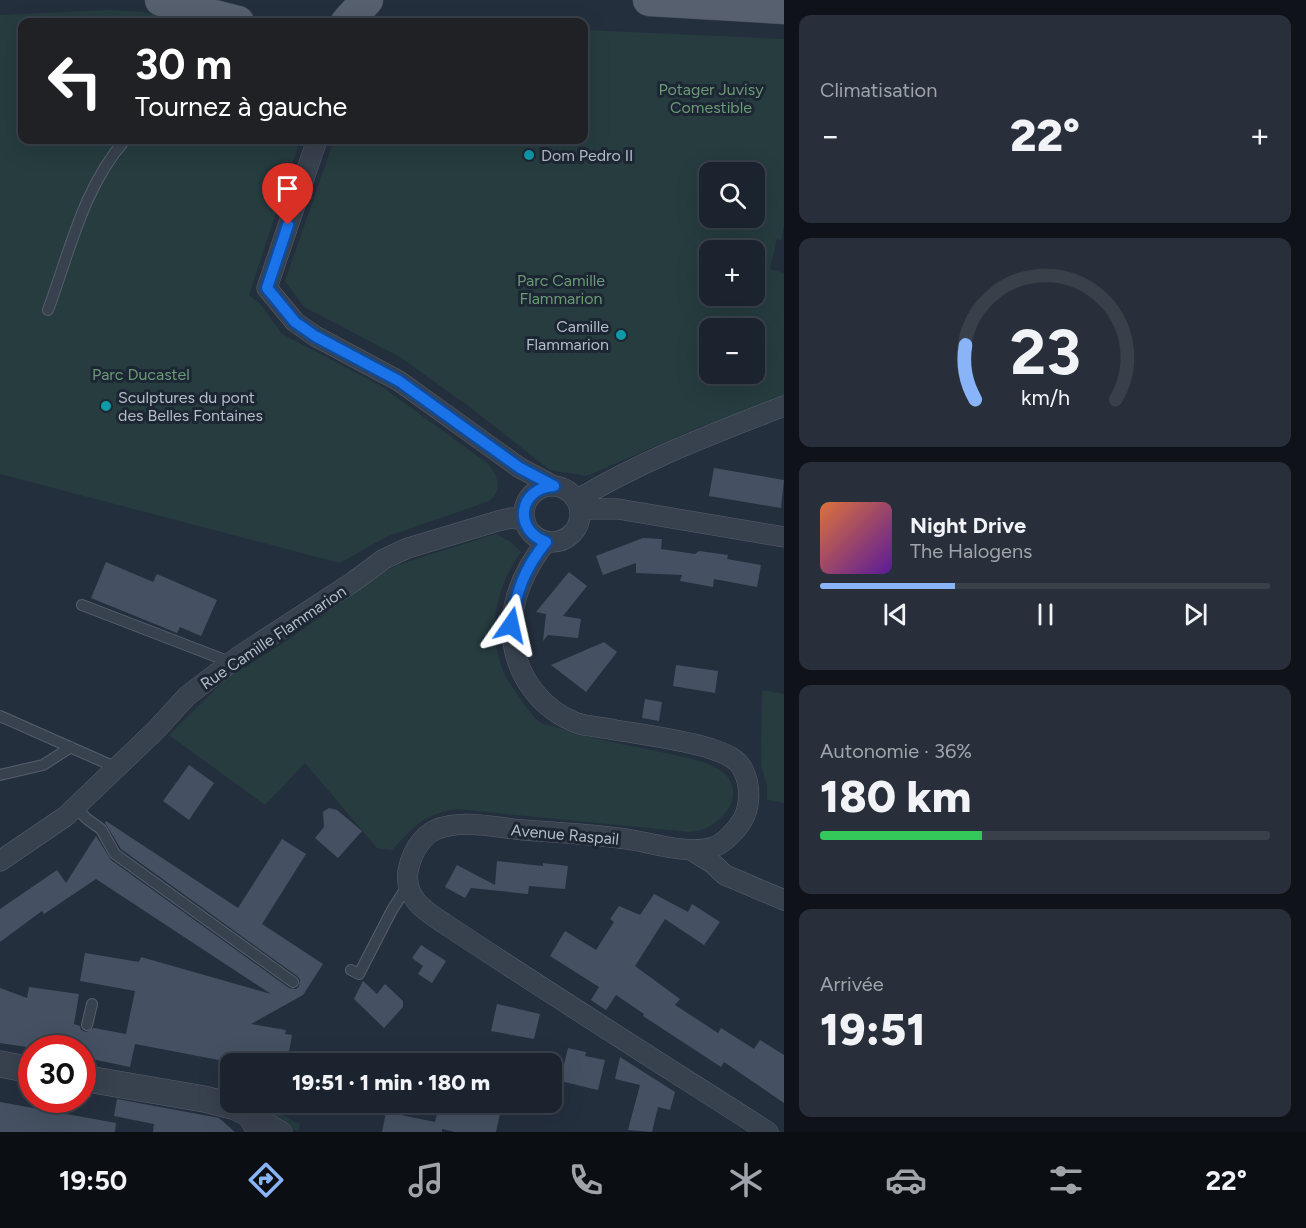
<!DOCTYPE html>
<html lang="fr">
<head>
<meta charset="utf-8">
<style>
	:root { --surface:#1b232e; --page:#282f3a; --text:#f1f3f6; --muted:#a0a4aa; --line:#39404a; --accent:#8ab4f8 }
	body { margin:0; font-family:Figtree,sans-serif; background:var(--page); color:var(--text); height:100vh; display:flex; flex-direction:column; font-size:22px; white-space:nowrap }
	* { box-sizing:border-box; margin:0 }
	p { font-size:20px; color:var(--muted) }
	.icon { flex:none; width:33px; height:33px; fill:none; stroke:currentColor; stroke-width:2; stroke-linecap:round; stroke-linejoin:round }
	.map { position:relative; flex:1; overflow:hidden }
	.sheet { display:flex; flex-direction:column; gap:15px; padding:15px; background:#0f1319; width:522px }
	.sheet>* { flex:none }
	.hud { position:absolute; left:18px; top:18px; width:570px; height:126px; border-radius:12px; box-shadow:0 6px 24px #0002,0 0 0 2px var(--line); background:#202124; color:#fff; overflow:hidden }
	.tools { position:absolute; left:699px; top:162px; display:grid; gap:12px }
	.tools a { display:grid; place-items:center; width:66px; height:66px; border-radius:12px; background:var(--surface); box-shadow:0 6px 24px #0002,0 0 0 2px var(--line); font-size:30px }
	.speed { position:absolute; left:18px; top:1035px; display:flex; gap:12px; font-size:30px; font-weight:700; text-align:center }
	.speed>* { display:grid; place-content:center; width:78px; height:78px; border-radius:50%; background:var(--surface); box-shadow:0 6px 24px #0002,0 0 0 2px var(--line); line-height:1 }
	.speed .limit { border:9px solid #d22; background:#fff; color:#111 }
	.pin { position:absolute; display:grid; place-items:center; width:51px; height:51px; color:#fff; margin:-62px -26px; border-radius:50% 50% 50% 0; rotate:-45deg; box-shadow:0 0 6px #0007 }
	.pin .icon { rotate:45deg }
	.me { position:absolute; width:66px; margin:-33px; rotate:11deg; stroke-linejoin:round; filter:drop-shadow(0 0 4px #0008) }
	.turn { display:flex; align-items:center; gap:21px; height:126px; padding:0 18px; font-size:27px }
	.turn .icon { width:78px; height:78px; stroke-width:2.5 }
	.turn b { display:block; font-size:42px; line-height:51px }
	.big { font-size:45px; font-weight:800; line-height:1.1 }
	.sheet .card { flex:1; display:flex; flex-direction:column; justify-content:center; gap:9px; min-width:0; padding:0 21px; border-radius:12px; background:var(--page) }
	.sheet .dial { align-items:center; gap:0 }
	.dial svg { height:156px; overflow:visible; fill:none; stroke:var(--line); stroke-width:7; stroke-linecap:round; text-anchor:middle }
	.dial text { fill:var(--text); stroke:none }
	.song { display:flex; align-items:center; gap:18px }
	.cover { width:72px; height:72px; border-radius:9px; background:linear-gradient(135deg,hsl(20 70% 55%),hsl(270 70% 35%)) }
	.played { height:6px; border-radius:3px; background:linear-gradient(90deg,var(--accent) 30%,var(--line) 30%) }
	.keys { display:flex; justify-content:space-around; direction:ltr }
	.heat { display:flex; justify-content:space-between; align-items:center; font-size:33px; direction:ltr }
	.charge { height:9px; border-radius:4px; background:linear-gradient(90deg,#34c759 36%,var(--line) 0) }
	.trip { position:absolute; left:220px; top:1053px; width:342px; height:60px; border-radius:12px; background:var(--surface); box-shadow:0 6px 24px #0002,0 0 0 2px var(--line); font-weight:800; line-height:60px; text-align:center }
	.tab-bar { display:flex; height:96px; justify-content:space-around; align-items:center; background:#0b0e12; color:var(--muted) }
	.tab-bar .icon { width:42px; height:42px }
	.tab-bar .selected { color:var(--accent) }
	.tab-bar b { font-size:27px; color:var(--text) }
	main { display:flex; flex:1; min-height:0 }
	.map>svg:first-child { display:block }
	.green { fill:#263c3f; fill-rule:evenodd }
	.building { fill:#455162 }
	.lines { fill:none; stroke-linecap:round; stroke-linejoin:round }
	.service-casing { stroke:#565f6c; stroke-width:12 }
	.minor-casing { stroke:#565f6c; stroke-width:21 }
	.tertiary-casing { stroke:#565f6c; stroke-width:27 }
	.primary-casing { stroke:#414a57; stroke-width:33 }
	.service { stroke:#38414e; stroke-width:10 }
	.minor { stroke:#38414e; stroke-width:20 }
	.tertiary { stroke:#38414e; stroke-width:26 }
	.primary { stroke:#56606e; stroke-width:32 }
	.route-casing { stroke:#114b97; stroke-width:15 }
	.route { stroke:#1a73e8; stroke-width:10 }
	.culture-dot { fill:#0f9aa8; stroke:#1d2633; stroke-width:2 }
	.labels { text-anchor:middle; stroke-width:6; stroke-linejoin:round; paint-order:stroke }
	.park-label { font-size:16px; fill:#6b9a76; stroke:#1d2633 }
	.poi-label { font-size:16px; fill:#b4bcc9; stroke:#1d2633; text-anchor:start }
	.street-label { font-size:16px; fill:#b4bcc9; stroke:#1d2633 }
</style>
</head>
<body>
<main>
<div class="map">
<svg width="784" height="1132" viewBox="0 0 784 1132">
	<rect width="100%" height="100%" fill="#242f3e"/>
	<!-- green -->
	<path class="green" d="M 108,10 L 144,12 L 190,22 L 22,22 L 22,140 L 300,140 L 249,295 L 261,305 L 282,334 L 381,386 L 487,463 C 498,474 503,490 489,501 L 386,537 L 340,563 L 0,474 L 0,15 Z
		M 584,30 L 784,39 L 784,225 L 781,240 L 777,239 L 770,269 L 784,273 L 784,398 L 730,419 L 702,426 L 587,476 L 550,470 L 471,408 L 400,357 L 304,307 L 285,281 L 334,140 L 584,140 ZM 710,172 L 754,172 L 754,218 L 710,218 ZM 710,250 L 754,250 L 754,296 L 710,296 ZM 710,328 L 754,328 L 754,374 L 710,374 Z
		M 495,534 L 511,542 L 521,552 C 500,581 488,620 498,655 C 500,661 501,667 504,673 C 506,679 533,718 538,721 C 543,725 553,726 559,728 C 595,740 633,746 670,754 C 686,758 704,760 718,769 C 753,790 721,832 689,832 L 456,809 C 421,816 416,825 392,850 L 377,848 L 305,763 L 265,805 L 169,735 L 228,677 L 282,644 L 386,571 L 398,565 Z
		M 762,690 L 784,694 L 784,803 L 767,800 L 767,785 L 761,766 Z
		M 243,1103 L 259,1103 L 300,1124 L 298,1132 Z"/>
	<!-- building -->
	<path class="building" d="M 714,468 L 784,480 L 781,508 L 709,496 Z
		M 643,538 L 662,539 L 661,549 L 695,554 L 699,551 L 728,555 L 727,559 L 761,565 L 757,587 L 714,579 L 713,587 L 680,581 L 682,575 L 636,573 L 636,563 L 603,575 L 596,556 Z
		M 106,562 L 153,582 L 157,574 L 217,600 L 201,636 L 180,627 L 177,633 L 91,598 Z
		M 569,572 L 587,586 L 563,616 L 581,619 L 578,638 L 548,635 L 543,641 L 546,614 L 536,612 Z
		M 604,642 L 617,652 L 586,692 L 551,665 Z
		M 676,665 L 718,671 L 715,693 L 673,686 Z
		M 645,699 L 662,702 L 659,721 L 642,718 Z
		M 189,765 L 214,783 L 189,820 L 163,801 Z
		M 329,808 L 337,810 L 362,831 L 338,858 L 315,838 L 324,827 L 323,812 Z
		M 106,821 L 238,908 L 282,839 L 306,854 L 262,924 L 323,964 L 303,995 L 251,1024 L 286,1030 L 285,1034 L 292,1035 L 288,1057 L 282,1055 L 280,1064 L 240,1064 L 135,1044 L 130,1067 L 82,1057 L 82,1048 L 33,1048 L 0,1043 L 0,988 L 27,998 L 29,987 L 79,994 L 74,1024 L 80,1026 L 81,1030 L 86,1032 L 94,1028 L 126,1034 L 135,991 L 80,981 L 85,953 L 139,962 L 141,957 L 271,994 L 96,879 L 44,914 L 42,911 L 0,942 L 0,909 L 57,870 L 66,883 L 96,836 L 111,860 L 289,988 L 296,989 L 299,986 L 300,979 L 297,976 L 121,849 L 105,823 Z
		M 497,861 L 543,866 L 543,863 L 568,866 L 565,889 L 529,886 L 528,894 L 471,888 L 465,898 L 445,887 L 457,865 L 495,885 Z
		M 654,894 L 688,912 L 692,904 L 720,922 L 704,945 L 665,919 L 635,966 L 680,999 L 675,1005 L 718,1033 L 721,1028 L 754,1049 L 760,1040 L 784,1055 L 784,1103 L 724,1062 L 721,1067 L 692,1048 L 643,1016 L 644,1014 L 616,995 L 606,1010 L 591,1000 L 599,987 L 550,956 L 565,931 L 596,950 L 614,922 L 610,919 L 619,906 L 640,915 Z
		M 421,945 L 446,961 L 432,983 L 418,974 L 423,966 L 412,958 Z
		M 363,981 L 377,994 L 385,984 L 403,1001 L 403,1007 L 384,1028 L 354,999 Z
		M 497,1004 L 540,1014 L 534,1039 L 491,1031 Z
		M 568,1048 L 586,1052 L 585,1056 L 605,1060 L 598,1090 L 560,1081 Z
		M 620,1057 L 675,1092 L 670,1110 L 658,1107 L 652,1132 L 628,1130 L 640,1085 L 615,1079 Z
		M 117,1099 L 219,1118 L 235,1132 L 153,1132 L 154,1124 L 114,1116 Z
		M 0,1102 L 116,1123 L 115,1132 L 0,1132 Z
		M 440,1102 L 500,1114 L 496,1132 L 455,1132 L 442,1129 L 442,1132 L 382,1132 L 386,1112 L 435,1122 Z"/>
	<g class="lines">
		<!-- service casing -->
		<g class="service-casing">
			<path id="service" d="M 48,310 C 70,251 83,188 125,140
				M 82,605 L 230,662
				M 0,716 L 115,767
				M 0,775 L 43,765 L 71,747
				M 75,807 L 87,819 L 101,829 L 115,854 L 293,982
				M 351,970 L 359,974 L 392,910 L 408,885
				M 87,1025 L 92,1004"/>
		</g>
		<!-- minor casing -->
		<g class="minor-casing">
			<path id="minor" d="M 317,140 L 267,288 L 295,322 L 315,336 L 399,381 L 520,468 L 554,486
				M524 514a28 28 0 1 1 56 0a28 28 0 1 1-56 0Z
				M 577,500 C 642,460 713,434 784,406
				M 580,509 L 618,509 L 784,537
				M 546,542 C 523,571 508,604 513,642 C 518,678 542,710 577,723 C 589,727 603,727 615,730 C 646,735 678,739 709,748 C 723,753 738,757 744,772 C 751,787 750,808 742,821 C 736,831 724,843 714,847 C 689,855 657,844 632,840 C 596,834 560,833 524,830 C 496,828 462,818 435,830 C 420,837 411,855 408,871 C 404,898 425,911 445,924 C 552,995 660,1063 768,1132
				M 693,851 L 712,863 L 725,875 L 784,900
				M 0,861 L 66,816 L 156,730 L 187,696 L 238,657 L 353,582 L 384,559 L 408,548 L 498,521 L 511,518 L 525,520
				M 250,1114 L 282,1132"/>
		</g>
		<!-- tertiary casing -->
		<g class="tertiary-casing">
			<path id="tertiary" d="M 0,1064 L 32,1070
				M 82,1078 L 204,1099 L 236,1107 L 250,1114 L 261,1132"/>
		</g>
		<!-- primary casing -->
		<g class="primary-casing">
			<path id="primary" d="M 161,0 L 187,9 L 238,22
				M 649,0 L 784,8
				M 347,22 L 367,0"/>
		</g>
		<!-- service -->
		<use href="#service" class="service"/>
		<!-- minor -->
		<use href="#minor" class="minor"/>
		<!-- tertiary -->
		<use href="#tertiary" class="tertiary"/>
		<!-- primary -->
		<use href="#primary" class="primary"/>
	</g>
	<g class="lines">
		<!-- route casing -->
		<g class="route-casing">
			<path id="route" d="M 288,225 L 267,288 L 295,322 L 315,336 L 399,381 L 520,468 L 554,486 C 518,488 513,530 546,542 C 524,569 517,590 511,625"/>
		</g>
		<!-- route -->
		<use href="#route" class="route"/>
	</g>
	<!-- markers -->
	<g class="culture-dot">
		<circle cx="529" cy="155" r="6"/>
		<circle cx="621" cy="335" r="6"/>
		<circle cx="106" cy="406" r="6"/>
	</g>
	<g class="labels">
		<!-- park labels -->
		<g class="park-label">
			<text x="711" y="95">Potager Juvisy<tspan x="711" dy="18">Comestible</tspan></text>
			<text x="561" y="286">Parc Camille<tspan x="561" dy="18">Flammarion</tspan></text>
			<text x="141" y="380">Parc Ducastel</text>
		</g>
		<!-- poi labels -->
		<g class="poi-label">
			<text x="541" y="161">Dom Pedro II</text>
			<text x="609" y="332" text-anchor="end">Camille<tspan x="609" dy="18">Flammarion</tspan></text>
			<text x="118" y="403">Sculptures du pont<tspan x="118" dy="18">des Belles Fontaines</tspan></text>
		</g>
		<!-- street labels -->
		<g class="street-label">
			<text transform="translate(273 637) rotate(-34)" y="6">Rue Camille Flammarion</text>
			<text transform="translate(565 834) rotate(5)" y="6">Avenue Raspail</text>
		</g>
	</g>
</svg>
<div class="tools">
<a><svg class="icon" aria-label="search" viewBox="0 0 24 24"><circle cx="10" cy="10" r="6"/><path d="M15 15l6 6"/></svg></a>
<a>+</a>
<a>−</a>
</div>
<div class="speed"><div class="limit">30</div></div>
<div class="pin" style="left:288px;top:225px;background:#d93025"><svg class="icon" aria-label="arrive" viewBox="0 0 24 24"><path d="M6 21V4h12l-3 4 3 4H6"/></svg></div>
<svg class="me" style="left:511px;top:625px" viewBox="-20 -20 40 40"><path d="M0-17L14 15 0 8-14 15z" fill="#1a73e8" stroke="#fff" stroke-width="4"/></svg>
<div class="trip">19:51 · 1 min · 180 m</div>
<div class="hud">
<div class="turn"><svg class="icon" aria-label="left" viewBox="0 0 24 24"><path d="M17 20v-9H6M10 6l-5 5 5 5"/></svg><div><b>30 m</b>Tournez à gauche</div></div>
</div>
</div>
<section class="sheet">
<div class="card"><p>Climatisation</p>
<div class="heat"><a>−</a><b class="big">22°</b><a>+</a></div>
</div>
<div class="card dial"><svg viewBox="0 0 100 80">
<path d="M14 69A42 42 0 1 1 86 69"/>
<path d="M14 69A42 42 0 0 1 9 41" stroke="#8ab4f8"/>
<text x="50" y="56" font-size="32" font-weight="700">23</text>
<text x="50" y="72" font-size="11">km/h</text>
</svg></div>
<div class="card">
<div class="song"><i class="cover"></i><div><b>Night Drive</b><p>The Halogens</p></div></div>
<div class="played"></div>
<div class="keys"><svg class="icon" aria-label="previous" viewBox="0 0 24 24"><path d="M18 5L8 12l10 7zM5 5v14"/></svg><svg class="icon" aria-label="pause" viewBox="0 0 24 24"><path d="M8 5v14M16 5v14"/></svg><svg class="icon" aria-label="next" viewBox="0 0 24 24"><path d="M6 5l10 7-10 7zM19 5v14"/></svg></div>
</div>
<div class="card"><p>Autonomie · 36%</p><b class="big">180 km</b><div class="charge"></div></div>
<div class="card"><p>Arrivée</p><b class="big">19:51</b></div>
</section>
</main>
<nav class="tab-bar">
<b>19:50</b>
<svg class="icon selected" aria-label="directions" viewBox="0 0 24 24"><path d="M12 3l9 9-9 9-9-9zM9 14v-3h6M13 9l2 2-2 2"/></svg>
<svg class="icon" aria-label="music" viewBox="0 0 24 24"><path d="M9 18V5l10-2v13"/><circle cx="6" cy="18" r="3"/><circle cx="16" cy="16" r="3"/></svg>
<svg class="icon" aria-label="phone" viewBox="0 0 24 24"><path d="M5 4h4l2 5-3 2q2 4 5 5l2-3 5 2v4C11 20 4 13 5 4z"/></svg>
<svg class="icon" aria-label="climate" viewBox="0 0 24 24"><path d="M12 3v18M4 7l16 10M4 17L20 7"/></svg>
<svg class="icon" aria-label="car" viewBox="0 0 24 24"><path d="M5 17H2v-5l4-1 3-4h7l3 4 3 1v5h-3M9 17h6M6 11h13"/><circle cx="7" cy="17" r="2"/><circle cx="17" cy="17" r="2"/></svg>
<svg class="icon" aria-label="filters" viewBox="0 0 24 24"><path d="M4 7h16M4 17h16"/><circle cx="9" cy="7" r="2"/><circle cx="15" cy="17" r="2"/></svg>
<b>22°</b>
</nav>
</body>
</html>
